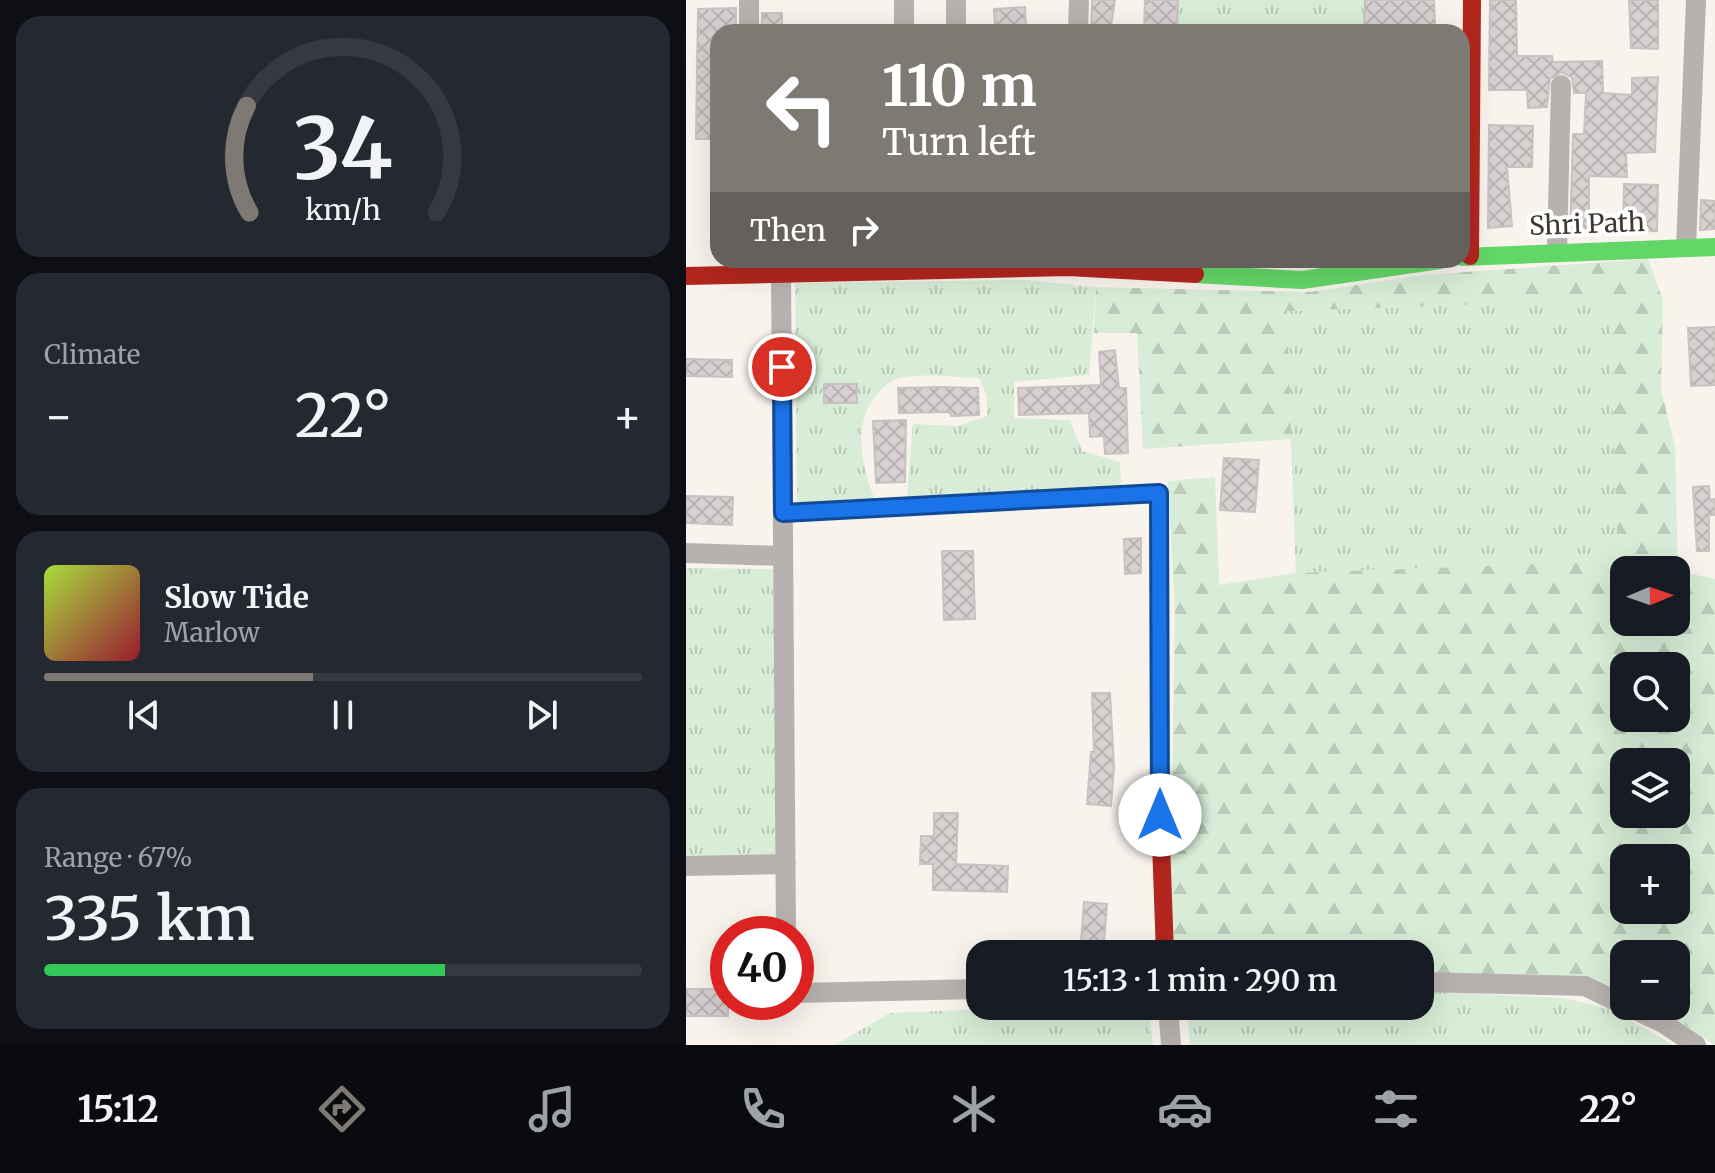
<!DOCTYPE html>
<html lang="en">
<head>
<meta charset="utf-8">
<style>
	:root { --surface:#171b24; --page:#242831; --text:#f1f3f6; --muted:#9ea1a6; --line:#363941; --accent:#7f7973 }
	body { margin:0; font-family:Merriweather,serif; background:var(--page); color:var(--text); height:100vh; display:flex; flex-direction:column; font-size:30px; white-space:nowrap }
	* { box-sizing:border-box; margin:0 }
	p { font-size:26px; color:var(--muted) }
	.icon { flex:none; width:44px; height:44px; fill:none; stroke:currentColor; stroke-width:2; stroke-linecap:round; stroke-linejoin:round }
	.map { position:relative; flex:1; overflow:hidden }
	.sheet { display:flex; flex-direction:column; gap:16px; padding:16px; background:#0d0f14; width:686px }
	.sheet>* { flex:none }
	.top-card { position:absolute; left:24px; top:24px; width:760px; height:244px; border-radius:24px; box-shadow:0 8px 32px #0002; background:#7f7973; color:#fff; overflow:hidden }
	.needle { width:52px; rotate:88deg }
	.controls { position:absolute; left:924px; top:556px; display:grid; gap:16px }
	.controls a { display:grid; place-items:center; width:80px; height:80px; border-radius:16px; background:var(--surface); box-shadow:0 8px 32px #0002; font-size:40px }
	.speed { position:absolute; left:24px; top:916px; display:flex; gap:16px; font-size:40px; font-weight:700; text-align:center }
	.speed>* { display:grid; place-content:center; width:104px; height:104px; border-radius:50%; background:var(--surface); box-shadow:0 8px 32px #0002; line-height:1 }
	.speed .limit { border:12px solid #d22; background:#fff; color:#111 }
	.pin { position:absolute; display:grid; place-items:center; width:68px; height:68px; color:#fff; margin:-34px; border:4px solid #fff; border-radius:50%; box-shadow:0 2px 8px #0007 }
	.me { position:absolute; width:88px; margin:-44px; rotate:0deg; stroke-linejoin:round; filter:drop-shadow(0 0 6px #0008) }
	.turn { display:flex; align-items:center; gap:28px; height:168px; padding:0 40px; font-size:36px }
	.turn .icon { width:104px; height:104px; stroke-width:2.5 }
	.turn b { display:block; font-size:56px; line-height:68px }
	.then { display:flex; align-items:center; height:76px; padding:0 40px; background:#0003; gap:16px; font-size:30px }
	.big { font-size:60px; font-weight:600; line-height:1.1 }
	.sheet .card { flex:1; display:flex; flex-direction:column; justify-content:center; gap:12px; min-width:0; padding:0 28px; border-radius:24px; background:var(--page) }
	.sheet .dial { align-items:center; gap:0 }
	.dial svg { height:208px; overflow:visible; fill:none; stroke:var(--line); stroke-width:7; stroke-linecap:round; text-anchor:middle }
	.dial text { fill:var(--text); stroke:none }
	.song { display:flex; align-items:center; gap:24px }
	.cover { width:96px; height:96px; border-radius:12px; background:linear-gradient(135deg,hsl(80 70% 55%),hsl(350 70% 35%)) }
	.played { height:8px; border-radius:4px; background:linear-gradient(90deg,var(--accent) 45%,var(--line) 45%) }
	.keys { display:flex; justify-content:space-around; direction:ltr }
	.heat { display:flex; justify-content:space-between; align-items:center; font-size:44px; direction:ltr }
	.charge { height:12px; border-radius:6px; background:linear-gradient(90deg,#34c759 67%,var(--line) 0) }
	.trip { position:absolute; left:280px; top:940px; width:468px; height:80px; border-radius:24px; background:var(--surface); box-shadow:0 8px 32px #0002; font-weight:600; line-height:80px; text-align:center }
	.tabs { display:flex; height:128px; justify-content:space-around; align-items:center; background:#090b0e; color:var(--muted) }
	.tabs .icon { width:56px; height:56px }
	.tabs .on { color:var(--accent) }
	.tabs b { font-size:36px; color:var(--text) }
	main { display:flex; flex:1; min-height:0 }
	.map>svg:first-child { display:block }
	.grass { fill:url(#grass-tufts) }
	.forest { fill:url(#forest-firs); fill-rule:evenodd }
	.building { fill:url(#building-cross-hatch); stroke:#c8c2c1; stroke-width:2 }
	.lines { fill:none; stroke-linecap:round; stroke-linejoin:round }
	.street { stroke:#b7b2b0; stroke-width:20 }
	.fast { stroke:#63d668; stroke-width:18 }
	.slow { stroke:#ff974d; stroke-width:18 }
	.jam { stroke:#b3261e; stroke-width:18 }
	.route-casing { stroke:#114b97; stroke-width:20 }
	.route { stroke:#1a73e8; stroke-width:14 }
	.labels { text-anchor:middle; stroke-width:8; stroke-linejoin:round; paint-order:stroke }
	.street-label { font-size:26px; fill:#3e3831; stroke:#fff }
</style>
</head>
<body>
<main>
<section class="sheet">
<div class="card dial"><svg viewBox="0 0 100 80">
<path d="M14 69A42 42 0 1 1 86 69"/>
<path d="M14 69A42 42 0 0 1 13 28" stroke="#7f7973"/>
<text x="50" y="56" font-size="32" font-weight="700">34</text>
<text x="50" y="72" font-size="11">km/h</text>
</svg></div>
<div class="card"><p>Climate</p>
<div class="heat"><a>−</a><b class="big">22°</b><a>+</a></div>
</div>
<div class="card">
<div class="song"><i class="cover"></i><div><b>Slow Tide</b><p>Marlow</p></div></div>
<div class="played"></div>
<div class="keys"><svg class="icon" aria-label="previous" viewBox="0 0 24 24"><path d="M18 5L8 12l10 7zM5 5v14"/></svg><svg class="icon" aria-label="pause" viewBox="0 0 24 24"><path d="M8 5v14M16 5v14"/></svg><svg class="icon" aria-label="next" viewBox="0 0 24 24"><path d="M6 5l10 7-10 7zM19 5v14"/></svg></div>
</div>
<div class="card"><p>Range · 67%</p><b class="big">335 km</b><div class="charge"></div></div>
</section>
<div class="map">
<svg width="1029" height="1045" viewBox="0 0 1029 1045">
	<defs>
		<pattern id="grass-tufts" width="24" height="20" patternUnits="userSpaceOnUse" patternTransform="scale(2)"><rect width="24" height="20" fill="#d8ecd7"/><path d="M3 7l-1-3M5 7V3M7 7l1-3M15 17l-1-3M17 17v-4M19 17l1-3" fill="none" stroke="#bacbb9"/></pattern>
		<pattern id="forest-firs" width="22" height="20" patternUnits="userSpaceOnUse" patternTransform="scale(2)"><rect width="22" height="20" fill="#d8ecd7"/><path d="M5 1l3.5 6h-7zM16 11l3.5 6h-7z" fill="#bacbb9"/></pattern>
		<pattern id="building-cross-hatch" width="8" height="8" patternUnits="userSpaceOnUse" patternTransform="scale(2)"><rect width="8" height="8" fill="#d8d0d0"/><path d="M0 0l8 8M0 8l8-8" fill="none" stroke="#bab3b3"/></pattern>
	</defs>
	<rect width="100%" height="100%" fill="#f8f3ed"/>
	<!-- grass -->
	<path class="grass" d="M 492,0 L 679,0 L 678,32 L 491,32 Z
		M 339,280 L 410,287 L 403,375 L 328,382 L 328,418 L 384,420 L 396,451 L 434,462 L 435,487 L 221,497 L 227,424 L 272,426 L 301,416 L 301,396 L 293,378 C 273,378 223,371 206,381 C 163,409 173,461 189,500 L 111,505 L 109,283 Z
		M 923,300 L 933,561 L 610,573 L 600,311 Z
		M 0,568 L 87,569 L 93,857 L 0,858 Z
		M 734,991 L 877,998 L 928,1010 L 987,1045 L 504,1045 L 501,1006 L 734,1006 Z
		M 330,1008 L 463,1012 L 467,1045 L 149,1045 L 204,1013 Z"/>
	<!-- forest -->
	<path class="forest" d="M 962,259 L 977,300 L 975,389 L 989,447 L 992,571 L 1029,579 L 1029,1045 L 970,1006 L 990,1006 L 990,954 L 938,954 L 938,993 L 904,979 L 734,974 L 734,954 L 483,954 L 489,613 L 482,481 L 529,477 L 533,585 L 610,573 L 932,561 L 923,300 L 601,311 L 605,439 L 457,449 L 451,333 L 408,333 L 410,287 L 623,292 L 738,275 ZM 938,570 L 990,570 L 990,622 L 938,622 ZM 938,666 L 990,666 L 990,718 L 938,718 ZM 938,762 L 990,762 L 990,814 L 938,814 ZM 938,858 L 990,858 L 990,910 L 938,910 Z"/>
	<!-- building -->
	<path class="building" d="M 406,0 L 429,0 L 424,32 L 405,32 Z
		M 459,0 L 492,0 L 491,32 L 458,32 Z
		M 679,0 L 748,0 L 749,26 L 678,32 Z
		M 804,0 L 830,0 L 831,56 L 866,56 L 867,62 L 916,61 L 917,93 L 946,95 L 946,78 L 972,77 L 969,152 L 940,153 L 941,177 L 903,176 L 903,234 L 884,234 L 887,134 L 898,134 L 900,93 L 888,93 L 886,78 L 876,72 L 864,79 L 861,107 L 842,108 L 841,90 L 803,90 Z
		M 943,0 L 972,0 L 972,49 L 945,48 Z
		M 339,7 L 340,27 L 309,29 L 308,9 Z
		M 50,8 L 50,32 L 32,32 L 28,139 L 10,139 L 12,9 Z
		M 76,13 L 96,13 L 96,32 L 76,32 Z
		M 803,125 L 847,126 L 846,167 L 821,167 L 826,226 L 802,228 Z
		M 938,184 L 972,185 L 971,231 L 937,232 Z
		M 1015,200 L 1029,201 L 1029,229 L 1014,230 Z
		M 1029,327 L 1029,385 L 1005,386 L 1002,328 Z
		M 429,350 L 433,388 L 440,388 L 442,453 L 419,454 L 418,436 L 404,437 L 403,413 L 333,415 L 332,388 L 415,385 L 413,352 Z
		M 0,359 L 46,360 L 46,377 L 0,376 Z
		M 138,384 L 171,384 L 171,403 L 138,403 Z
		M 254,387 L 292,388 L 293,415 L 265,416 L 264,412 L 213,413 L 212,388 Z
		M 220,420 L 219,482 L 190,483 L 187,421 Z
		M 538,458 L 573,460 L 569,512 L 534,510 Z
		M 1023,486 L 1024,500 L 1029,499 L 1029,515 L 1023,515 L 1023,551 L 1011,551 L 1007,487 Z
		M 0,496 L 47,497 L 46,525 L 0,523 Z
		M 455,538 L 455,573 L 439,574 L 438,539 Z
		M 256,551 L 287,551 L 289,619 L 258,620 Z
		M 406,693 L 424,693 L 428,767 L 425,806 L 401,804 L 405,752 L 408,752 Z
		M 248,813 L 272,813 L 270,864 L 322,866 L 321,892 L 247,890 L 247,864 L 234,864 L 235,836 L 248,836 Z
		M 398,902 L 421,904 L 417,954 L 394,954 Z
		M 0,989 L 42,989 L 42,1016 L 0,1016 Z"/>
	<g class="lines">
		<!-- street -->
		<path class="street" d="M 218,0 L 218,32
			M 63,32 L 63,0
			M 270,32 L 270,0
			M 392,32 L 393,0
			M 1000,247 L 1010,0
			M 871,251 L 875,85
			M 95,273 L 100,934
			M 0,553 L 97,556
			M 0,866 L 100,864
			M 734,982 L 899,986 L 938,1005
			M 110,993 L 294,989
			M 482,1006 L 485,1045
			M 941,1006 L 977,1023 L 1010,1045"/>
		<!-- fast -->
		<path class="fast" d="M 776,257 L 1029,247
			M 509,274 L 616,280 L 754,260"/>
		<!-- slow -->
		<path class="slow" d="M 97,513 L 473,493 L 473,568"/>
		<!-- jam -->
		<path class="jam" d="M 784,256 L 786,0
			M 0,276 L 382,267 L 509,274
			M 473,568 L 474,815 L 479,954"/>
	</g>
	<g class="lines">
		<!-- route casing -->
		<g class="route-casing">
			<path id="route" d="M 96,367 L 97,513 L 473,493 L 474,815"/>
		</g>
		<!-- route -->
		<use href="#route" class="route"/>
	</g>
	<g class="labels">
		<!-- street labels -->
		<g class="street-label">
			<text transform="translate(901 224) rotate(-2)" y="9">Shri Path</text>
		</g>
	</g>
</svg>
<div class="controls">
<a><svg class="needle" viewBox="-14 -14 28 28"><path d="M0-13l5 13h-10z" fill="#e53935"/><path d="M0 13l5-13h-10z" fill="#9ea1a6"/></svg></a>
<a><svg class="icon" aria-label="search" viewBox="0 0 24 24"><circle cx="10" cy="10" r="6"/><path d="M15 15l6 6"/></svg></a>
<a><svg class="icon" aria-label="layers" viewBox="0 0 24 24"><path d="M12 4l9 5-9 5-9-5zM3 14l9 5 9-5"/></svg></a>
<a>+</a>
<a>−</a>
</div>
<div class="speed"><div class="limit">40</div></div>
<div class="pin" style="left:96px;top:367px;background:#d93025"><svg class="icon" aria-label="arrive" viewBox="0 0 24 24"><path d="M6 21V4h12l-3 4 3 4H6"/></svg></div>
<svg class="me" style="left:474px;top:815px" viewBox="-20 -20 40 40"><circle r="19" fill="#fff"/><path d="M0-13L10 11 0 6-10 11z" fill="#1a73e8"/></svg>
<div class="trip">15:13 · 1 min · 290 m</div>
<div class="top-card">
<div class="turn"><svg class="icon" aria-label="left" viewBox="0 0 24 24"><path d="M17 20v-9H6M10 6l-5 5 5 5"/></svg><div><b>110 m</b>Turn left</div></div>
<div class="then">Then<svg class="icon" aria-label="right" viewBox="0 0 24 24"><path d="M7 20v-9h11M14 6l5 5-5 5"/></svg></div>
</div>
</div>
</main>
<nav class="tabs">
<b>15:12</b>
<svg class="icon on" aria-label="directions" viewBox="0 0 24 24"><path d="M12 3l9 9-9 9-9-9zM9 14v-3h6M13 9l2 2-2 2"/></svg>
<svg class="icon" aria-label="music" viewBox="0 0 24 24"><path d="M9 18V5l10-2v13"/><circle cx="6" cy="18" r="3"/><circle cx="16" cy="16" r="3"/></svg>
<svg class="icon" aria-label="phone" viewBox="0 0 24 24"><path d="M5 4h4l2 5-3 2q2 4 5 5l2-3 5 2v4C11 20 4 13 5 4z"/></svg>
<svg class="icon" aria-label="climate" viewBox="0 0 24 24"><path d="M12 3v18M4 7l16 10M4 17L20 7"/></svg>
<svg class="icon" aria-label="car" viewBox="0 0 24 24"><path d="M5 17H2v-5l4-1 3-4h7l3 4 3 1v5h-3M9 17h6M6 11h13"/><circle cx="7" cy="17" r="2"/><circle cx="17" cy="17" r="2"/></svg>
<svg class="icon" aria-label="filters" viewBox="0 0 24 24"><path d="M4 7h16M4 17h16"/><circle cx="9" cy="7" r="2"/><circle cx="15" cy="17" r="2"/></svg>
<b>22°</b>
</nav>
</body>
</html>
